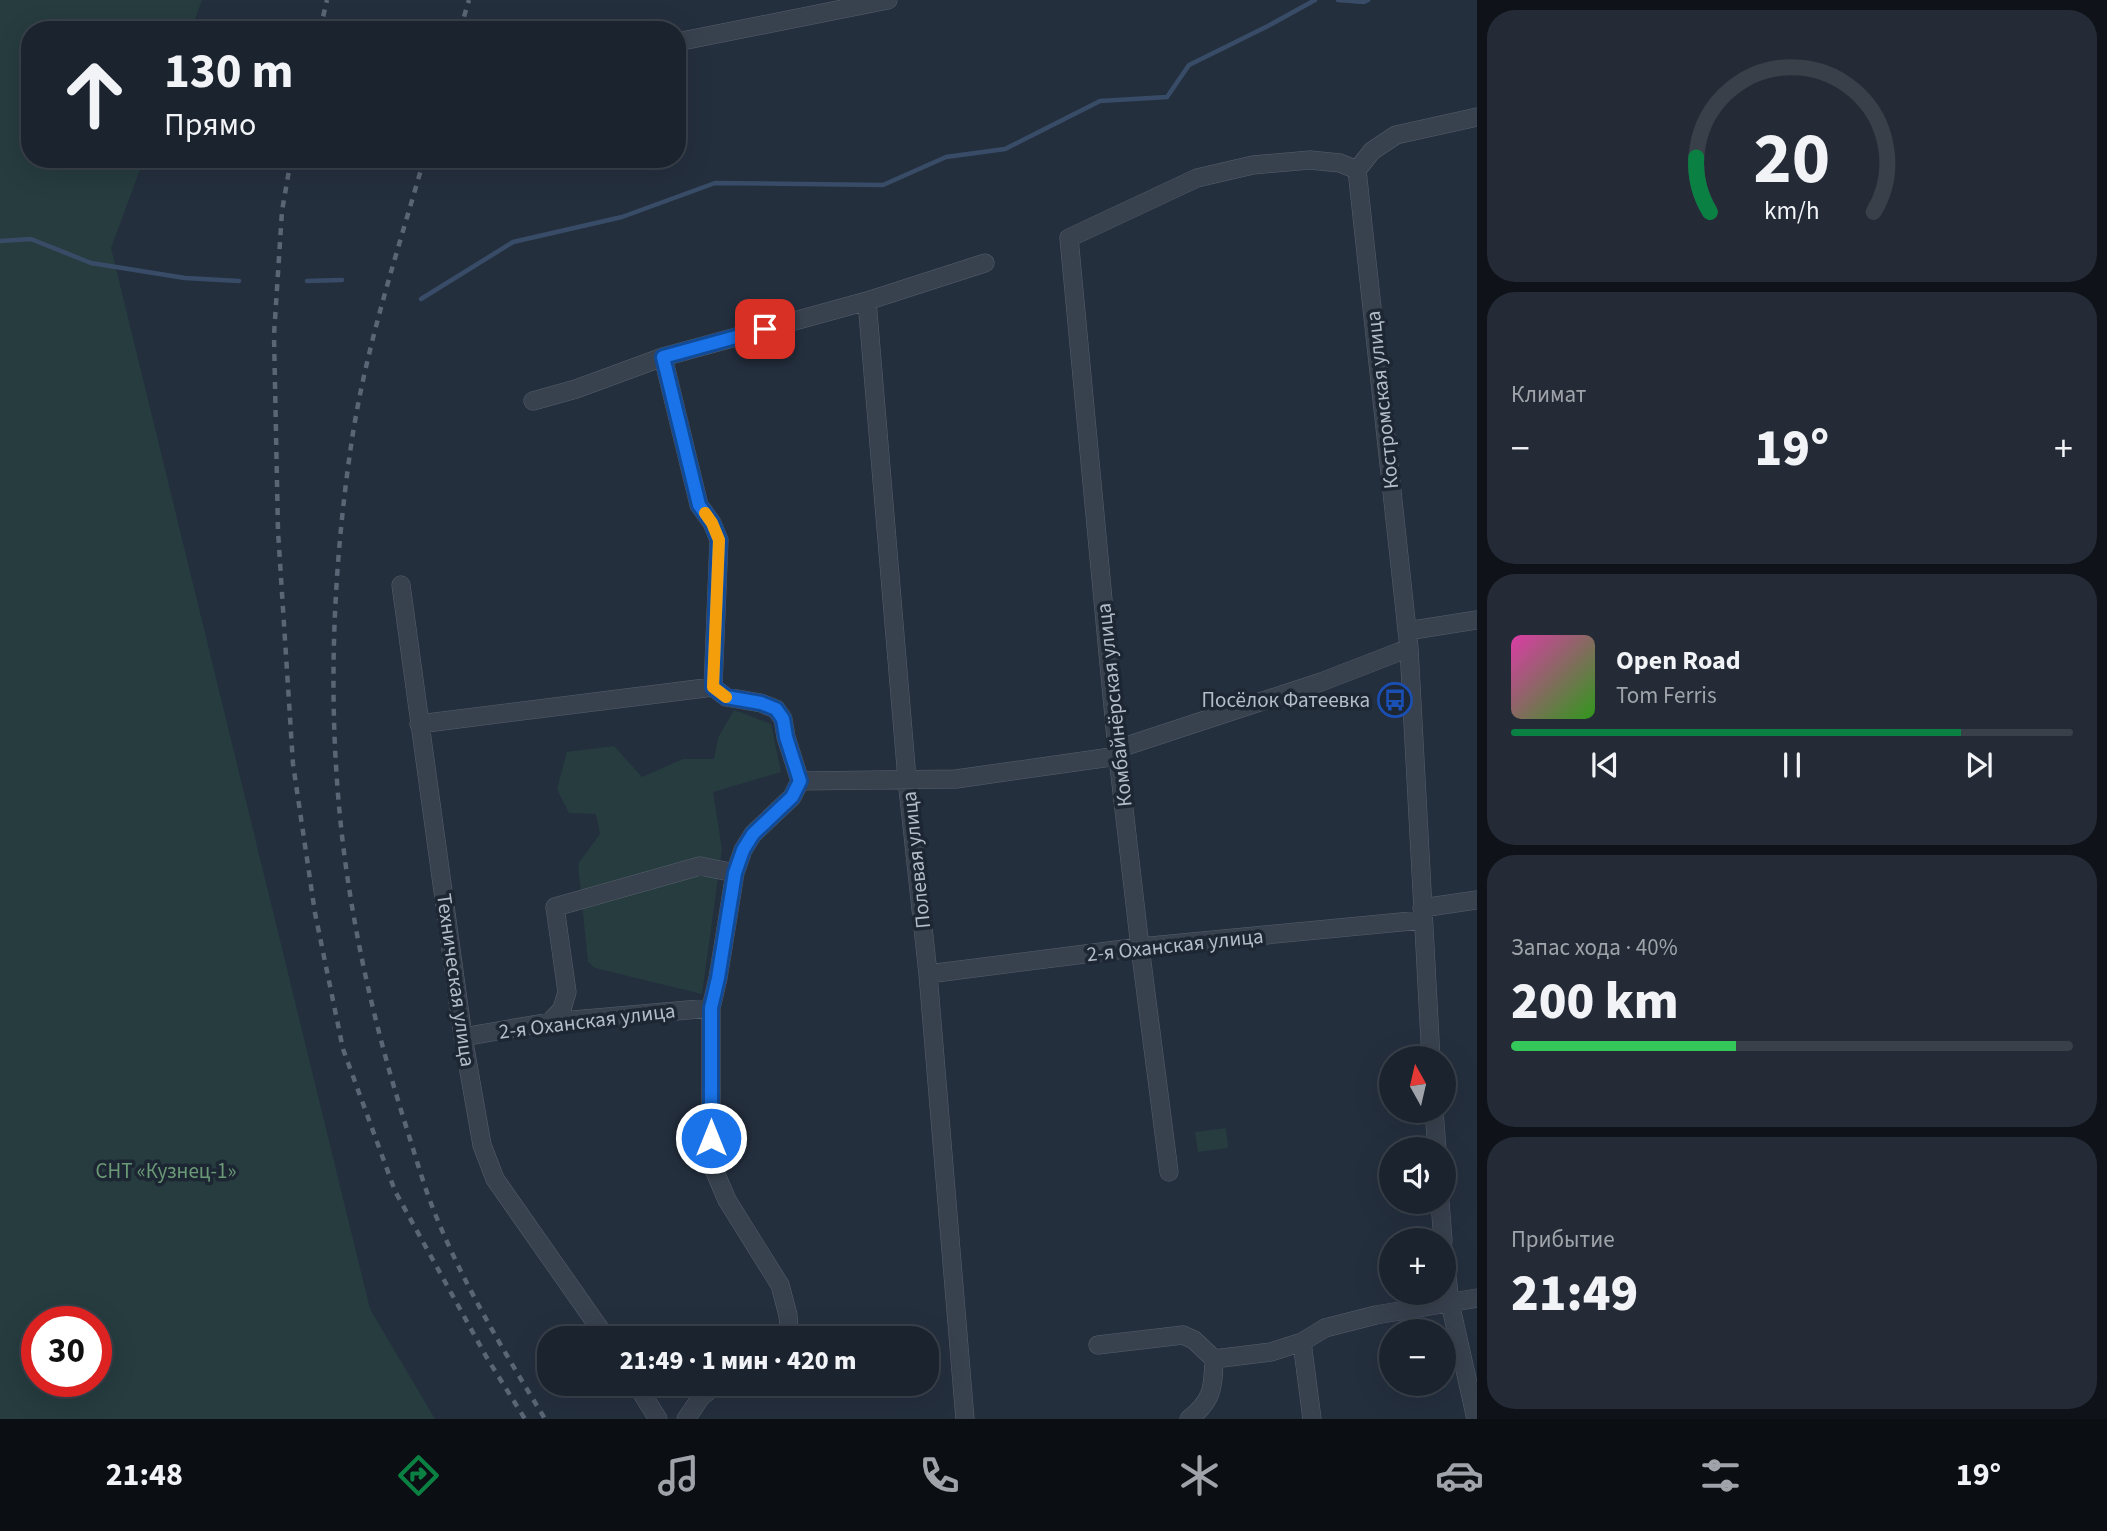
<!DOCTYPE html>
<html lang="ru">
<head>
<meta charset="utf-8">
<style>
	:root { --surface:#1b232e; --page:#242b36; --text:#f1f3f6; --muted:#a0a4aa; --line:#39404a; --accent:#0b8043 }
	body { margin:0; font-family:"Source Sans 3",sans-serif; background:var(--page); color:var(--text); height:100vh; display:flex; flex-direction:column; font-size:26px; white-space:nowrap }
	* { box-sizing:border-box; margin:0 }
	p { font-size:23px; color:var(--muted) }
	.icon { flex:none; width:38px; height:38px; fill:none; stroke:currentColor; stroke-width:2; stroke-linecap:round; stroke-linejoin:round }
	.map { position:relative; flex:1; overflow:hidden }
	.drawer { display:flex; flex-direction:column; gap:10px; padding:10px; background:#0f1319; width:630px }
	.drawer>* { flex:none }
	.top-card { position:absolute; left:21px; top:21px; width:665px; height:147px; border-radius:28px; box-shadow:0 7px 28px #0002,0 0 0 2px var(--line); background:#1b232e; color:var(--text); overflow:hidden }
	.needle { width:46px; rotate:352deg }
	.fabs { position:absolute; left:1379px; top:1046px; display:grid; gap:14px }
	.fabs a { display:grid; place-items:center; width:77px; height:77px; border-radius:50%; background:var(--surface); box-shadow:0 7px 28px #0002,0 0 0 2px var(--line); font-size:35px }
	.speed { position:absolute; left:21px; top:1306px; display:flex; gap:14px; font-size:35px; font-weight:700; text-align:center }
	.speed>* { display:grid; place-content:center; width:91px; height:91px; border-radius:50%; background:var(--surface); box-shadow:0 7px 28px #0002,0 0 0 2px var(--line); line-height:1 }
	.speed .limit { border:10px solid #d22; background:#fff; color:#111 }
	.pin { position:absolute; display:grid; place-items:center; width:60px; height:60px; color:#fff; margin:-30px; border-radius:14px; box-shadow:0 4px 10px #0006 }
	.me { position:absolute; width:77px; margin:-38px; rotate:0deg; stroke-linejoin:round; filter:drop-shadow(0 0 5px #0008) }
	.turn { display:flex; align-items:center; gap:24px; height:147px; padding:0 28px; font-size:32px }
	.turn .icon { width:91px; height:91px; stroke-width:2.5 }
	.turn b { display:block; font-size:49px; line-height:60px }
	.big { font-size:52px; font-weight:800; line-height:1.1 }
	.drawer .tile { flex:1; display:flex; flex-direction:column; justify-content:center; gap:10px; min-width:0; padding:0 24px; border-radius:28px; background:var(--page) }
	.drawer .dial { align-items:center; gap:0 }
	.dial svg { height:182px; overflow:visible; fill:none; stroke:var(--line); stroke-width:7; stroke-linecap:round; text-anchor:middle }
	.dial text { fill:var(--text); stroke:none }
	.song { display:flex; align-items:center; gap:21px }
	.cover { width:84px; height:84px; border-radius:10px; background:linear-gradient(135deg,hsl(320 70% 55%),hsl(110 70% 35%)) }
	.played { height:7px; border-radius:4px; background:linear-gradient(90deg,var(--accent) 80%,var(--line) 80%) }
	.keys { display:flex; justify-content:space-around; direction:ltr }
	.heat { display:flex; justify-content:space-between; align-items:center; font-size:38px; direction:ltr }
	.charge { height:10px; border-radius:5px; background:linear-gradient(90deg,#34c759 40%,var(--line) 0) }
	.trip { position:absolute; left:537px; top:1326px; width:402px; height:70px; border-radius:28px; background:var(--surface); box-shadow:0 7px 28px #0002,0 0 0 2px var(--line); font-weight:800; line-height:70px; text-align:center }
	.tabs { display:flex; height:112px; justify-content:space-around; align-items:center; background:#0b0e12; color:var(--muted) }
	.tabs .icon { width:49px; height:49px }
	.tabs .on { color:var(--accent) }
	.tabs b { font-size:32px; color:var(--text) }
	main { display:flex; flex:1; min-height:0 }
	.map>svg:first-child { display:block }
	.green { fill:#263c3f; fill-rule:evenodd }
	.lines { fill:none; stroke-linecap:round; stroke-linejoin:round }
	.stream { stroke:#394c67; stroke-width:4.5 }
	.minor-casing { stroke:#565f6c; stroke-width:19 }
	.minor { stroke:#38414e; stroke-width:18 }
	.rail { stroke:#5a6575; stroke-width:4.5; stroke-dasharray:7 7; stroke-linecap:butt }
	.route-casing { stroke:#114b97; stroke-width:18 }
	.route { stroke:#1a73e8; stroke-width:12 }
	.slow { stroke:#f59e0b; stroke-width:12 }
	.labels { text-anchor:middle; stroke-width:7; stroke-linejoin:round; paint-order:stroke }
	.street-label { font-size:21px; fill:#b4bcc9; stroke:#1d2633 }
	.poi-label { font-size:21px; fill:#b4bcc9; stroke:#1d2633; text-anchor:end }
	.park-label { font-size:21px; fill:#6b9a76; stroke:#1d2633 }
</style>
</head>
<body>
<main>
<div class="map">
<svg width="1477" height="1419" viewBox="0 0 1477 1419">
	<rect width="100%" height="100%" fill="#242f3e"/>
	<!-- green -->
	<path class="green" d="M 0,0 L 202,0 L 191,30 L 30,30 L 30,159 L 144,159 L 111,248 L 370,1309 L 435,1419 L 0,1419 ZM 37,1321 L 96,1321 L 96,1381 L 37,1381 Z
		M 734,710 L 771,724 L 781,772 L 713,792 L 722,849 L 702,994 L 595,968 L 588,962 L 578,864 L 600,834 L 596,814 L 569,813 L 557,789 L 567,752 L 614,746 L 642,777 L 683,759 L 714,759 L 718,738 Z
		M 1226,1128 L 1228,1148 L 1198,1152 L 1195,1132 Z"/>
	<g class="lines">
		<!-- stream -->
		<path class="stream" d="M 1338,0 L 1364,2 L 1368,0
			M 0,241 L 31,239 L 91,263 L 185,278 L 239,281
			M 307,281 L 342,280
			M 421,299 L 513,242 L 622,217 L 715,183 L 883,185 L 946,157 L 1005,149 L 1100,101 L 1167,97 L 1189,65 L 1268,26 L 1315,0"/>
		<!-- minor casing -->
		<g class="minor-casing">
			<path id="minor" d="M 677,42 L 888,0
				M 1357,170 L 1409,648 L 1431,1059
				M 1357,170 L 1372,151 L 1396,135 L 1477,117
				M 867,301 L 907,779 L 928,974 L 965,1419
				M 663,357 L 699,505 L 712,523 L 719,540 L 713,687 L 726,697 L 761,703 L 776,709 L 783,719 L 786,737 L 800,781
				M 533,401 L 576,389 L 663,357 L 867,301 L 985,263
				M 401,585 L 463,1037 L 482,1145 L 495,1179 L 607,1339
				M 1407,631 L 1477,620
				M 419,724 L 713,687
				M 1117,749 L 1321,682 L 1409,648
				M 1422,908 L 1477,900
				M 928,974 L 1140,947 L 1422,920
				M 550,1022 L 562,1009 L 567,992 L 555,907 L 700,866 L 735,873
				M 463,1037 L 550,1022 L 711,1008
				M 1434,1111 L 1437,1150
				M 1169,1172 L 1140,947 L 1117,749 L 1069,238 L 1197,178 L 1253,165 L 1310,160 L 1340,163 L 1357,170
				M 1440,1202 L 1443,1241
				M 1444,1250 L 1450,1303 L 1476,1419
				M 782,1339 L 789,1328 L 788,1315 L 780,1285 L 727,1200 L 715,1172 L 711,1138 L 711,1008 L 718,978 L 735,873 L 743,850 L 753,834 L 792,797 L 800,781 L 956,779 L 1118,756
				M 1302,1342 L 1312,1419
				M 1098,1345 L 1183,1335 L 1194,1340 L 1214,1359 L 1271,1352 L 1302,1342 L 1325,1328 L 1376,1315 L 1477,1298
				M 636,1384 L 658,1419
				M 686,1419 L 701,1397 L 717,1384
				M 1189,1419 C 1213,1400 1213,1388 1214,1359"/>
		</g>
		<!-- minor -->
		<use href="#minor" class="minor"/>
		<!-- rail -->
		<path class="rail" d="M 320,30 L 327,0
			M 460,30 L 469,0
			M 291,159 L 282,211 L 274,335 L 278,531 L 293,764 L 315,913 L 343,1049 L 395,1191 L 487,1358 L 525,1419
			M 424,159 C 397,254 365,349 351,446 C 335,556 329,670 337,781 C 345,897 370,1012 405,1123 C 413,1148 420,1173 429,1198 C 458,1276 502,1348 545,1419"/>
	</g>
	<g class="lines">
		<!-- route casing -->
		<g class="route-casing">
			<path id="route" d="M 711,1138 L 711,1008 L 718,978 L 735,873 L 743,850 L 753,834 L 792,797 L 800,781 L 786,737 L 783,719 L 776,709 L 761,703 L 726,697 L 713,687 L 719,540 L 712,523 L 699,505 L 663,357 L 765,329"/>
		</g>
		<!-- route -->
		<use href="#route" class="route"/>
		<!-- slow -->
		<path class="slow" d="M 705,513 L 712,523 L 719,540 L 713,687 L 726,697"/>
	</g>
	<!-- icons -->
	<defs>
		<g id="bus-ring" transform="scale(1.75)"><circle r="9.5" fill="#1d2633" stroke="#1a4fb4" stroke-width="1.5"/><path d="M-5-6H5V4H4V6H2V4H-2V6H-4V4H-5ZM-3.5-4V0h7V-4ZM-3.5 1.2v1.5H-2V1.2ZM2 1.2v1.5H3.5V1.2Z" fill="#1a4fb4"/></g>
	</defs>
	<g fill-rule="evenodd">
		<use href="#bus-ring" x="1395" y="700"/>
	</g>
	<g class="labels">
		<!-- street labels -->
		<g class="street-label">
			<text transform="translate(1382 400) rotate(-96)" y="7">Костромская улица</text>
			<text transform="translate(1114 705) rotate(-96)" y="7">Комбайнёрская улица</text>
			<text transform="translate(916 860) rotate(-96)" y="7">Полевая улица</text>
			<text transform="translate(1175 945) rotate(-6)" y="7">2-я Оханская улица</text>
			<text transform="translate(456 980) rotate(82)" y="7">Техническая улица</text>
			<text transform="translate(587 1021) rotate(-7)" y="7">2-я Оханская улица</text>
		</g>
		<!-- poi labels -->
		<g class="poi-label">
			<text x="1370" y="707">Посёлок Фатеевка</text>
		</g>
		<!-- park labels -->
		<g class="park-label">
			<text x="166" y="1178">СНТ «Кузнец-1»</text>
		</g>
	</g>
</svg>
<div class="fabs">
<a><svg class="needle" viewBox="-14 -14 28 28"><path d="M0-13l5 13h-10z" fill="#e53935"/><path d="M0 13l5-13h-10z" fill="#a0a4aa"/></svg></a>
<a><svg class="icon" aria-label="sound" viewBox="0 0 24 24"><path d="M4 9h4l5-4v14l-5-4H4zM17 9q2 3 0 6"/></svg></a>
<a>+</a>
<a>−</a>
</div>
<div class="speed"><div class="limit">30</div></div>
<div class="pin" style="left:765px;top:329px;background:#d93025"><svg class="icon" aria-label="arrive" viewBox="0 0 24 24"><path d="M6 21V4h12l-3 4 3 4H6"/></svg></div>
<svg class="me" style="left:711px;top:1138px" viewBox="-20 -20 40 40"><circle r="17" fill="#1a73e8" stroke="#fff" stroke-width="3"/><path d="M0-11L8 9 0 5-8 9z" fill="#fff"/></svg>
<div class="trip">21:49 · 1 мин · 420 m</div>
<div class="top-card">
<div class="turn"><svg class="icon" aria-label="ahead" viewBox="0 0 24 24"><path d="M12 20V5M6 11l6-6 6 6"/></svg><div><b>130 m</b>Прямо</div></div>
</div>
</div>
<section class="drawer">
<div class="tile dial"><svg viewBox="0 0 100 80">
<path d="M14 69A42 42 0 1 1 86 69"/>
<path d="M14 69A42 42 0 0 1 8 45" stroke="#0b8043"/>
<text x="50" y="56" font-size="32" font-weight="700">20</text>
<text x="50" y="72" font-size="11">km/h</text>
</svg></div>
<div class="tile"><p>Климат</p>
<div class="heat"><a>−</a><b class="big">19°</b><a>+</a></div>
</div>
<div class="tile">
<div class="song"><i class="cover"></i><div><b>Open Road</b><p>Tom Ferris</p></div></div>
<div class="played"></div>
<div class="keys"><svg class="icon" aria-label="previous" viewBox="0 0 24 24"><path d="M18 5L8 12l10 7zM5 5v14"/></svg><svg class="icon" aria-label="pause" viewBox="0 0 24 24"><path d="M8 5v14M16 5v14"/></svg><svg class="icon" aria-label="next" viewBox="0 0 24 24"><path d="M6 5l10 7-10 7zM19 5v14"/></svg></div>
</div>
<div class="tile"><p>Запас хода · 40%</p><b class="big">200 km</b><div class="charge"></div></div>
<div class="tile"><p>Прибытие</p><b class="big">21:49</b></div>
</section>
</main>
<nav class="tabs">
<b>21:48</b>
<svg class="icon on" aria-label="directions" viewBox="0 0 24 24"><path d="M12 3l9 9-9 9-9-9zM9 14v-3h6M13 9l2 2-2 2"/></svg>
<svg class="icon" aria-label="music" viewBox="0 0 24 24"><path d="M9 18V5l10-2v13"/><circle cx="6" cy="18" r="3"/><circle cx="16" cy="16" r="3"/></svg>
<svg class="icon" aria-label="phone" viewBox="0 0 24 24"><path d="M5 4h4l2 5-3 2q2 4 5 5l2-3 5 2v4C11 20 4 13 5 4z"/></svg>
<svg class="icon" aria-label="climate" viewBox="0 0 24 24"><path d="M12 3v18M4 7l16 10M4 17L20 7"/></svg>
<svg class="icon" aria-label="car" viewBox="0 0 24 24"><path d="M5 17H2v-5l4-1 3-4h7l3 4 3 1v5h-3M9 17h6M6 11h13"/><circle cx="7" cy="17" r="2"/><circle cx="17" cy="17" r="2"/></svg>
<svg class="icon" aria-label="filters" viewBox="0 0 24 24"><path d="M4 7h16M4 17h16"/><circle cx="9" cy="7" r="2"/><circle cx="15" cy="17" r="2"/></svg>
<b>19°</b>
</nav>
</body>
</html>
